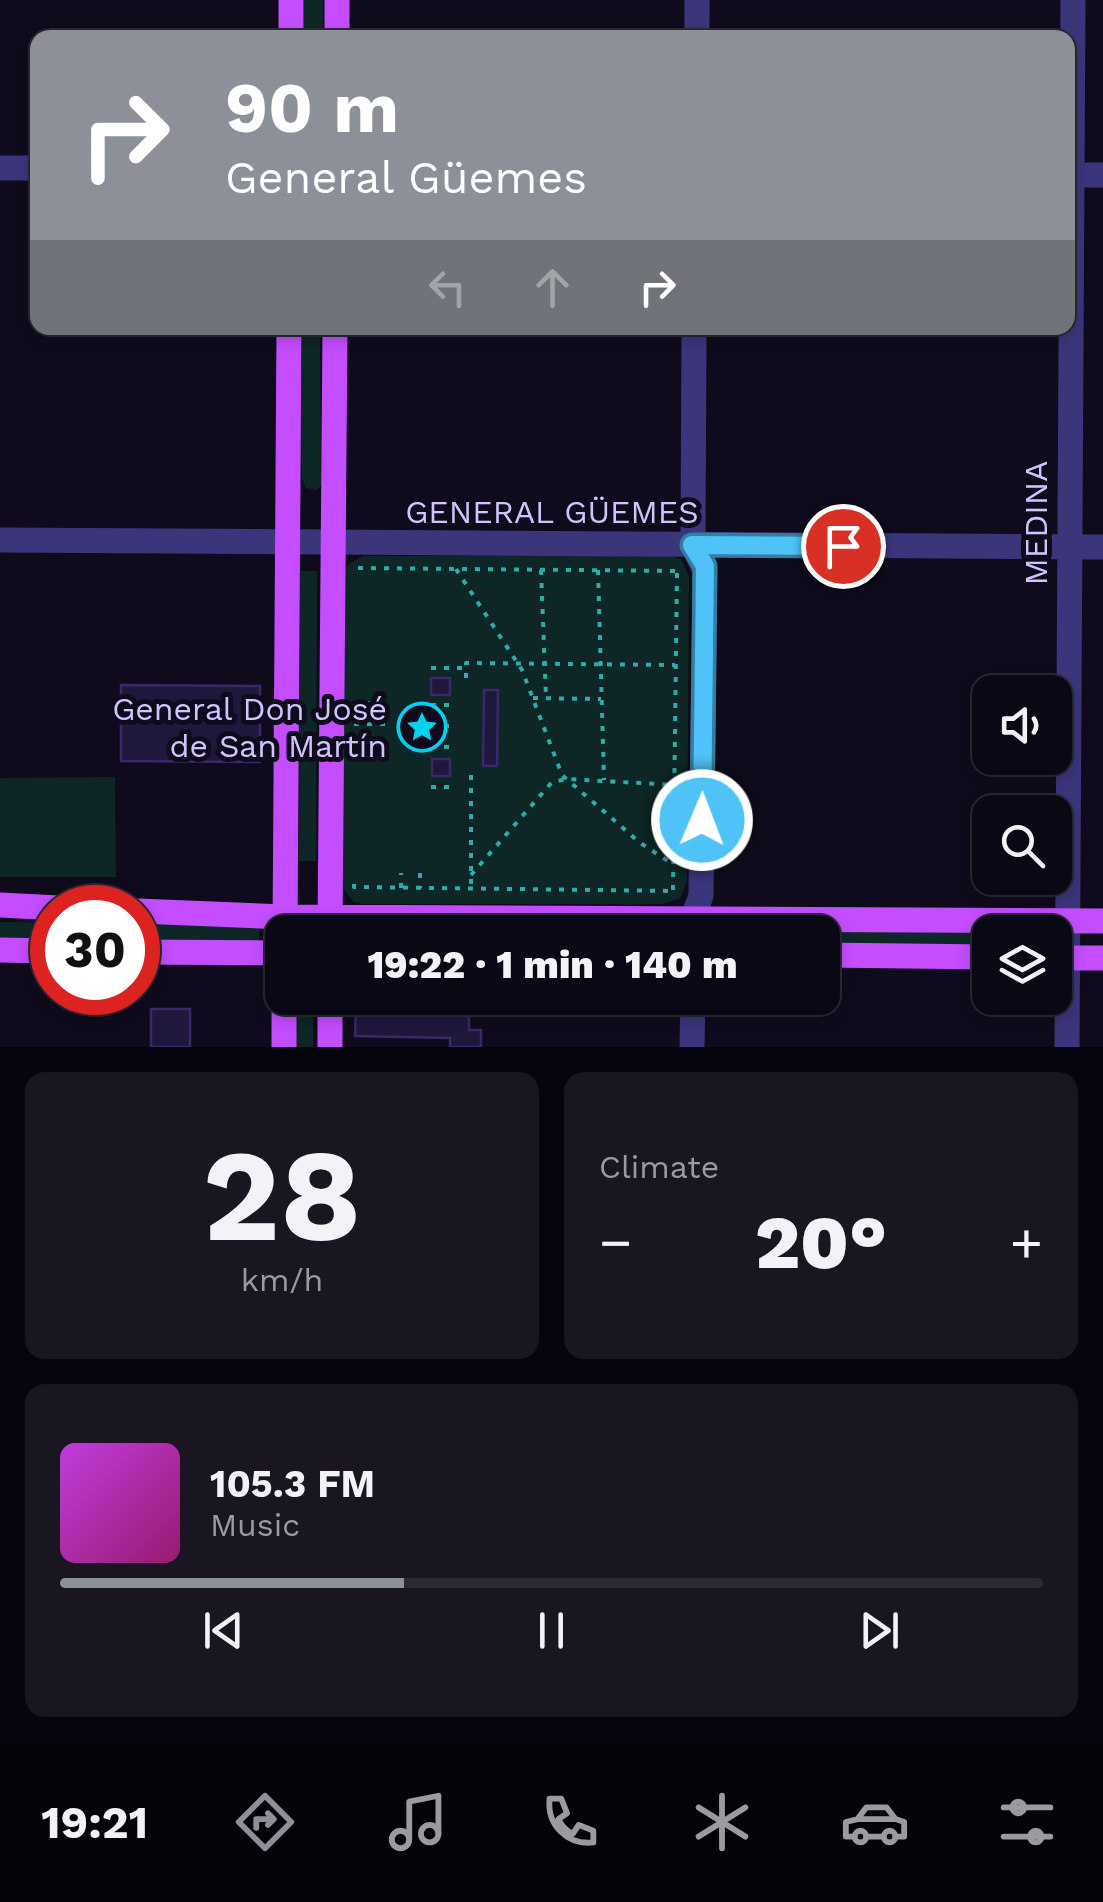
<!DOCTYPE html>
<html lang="en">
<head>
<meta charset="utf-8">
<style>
	:root { --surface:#0b0815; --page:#191622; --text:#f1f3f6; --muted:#9a9aa0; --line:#2b2934; --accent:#8c9099 }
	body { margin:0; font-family:"Work Sans",sans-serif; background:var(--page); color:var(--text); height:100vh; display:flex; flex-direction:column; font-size:38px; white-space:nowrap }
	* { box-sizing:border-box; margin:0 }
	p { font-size:32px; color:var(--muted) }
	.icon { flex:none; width:55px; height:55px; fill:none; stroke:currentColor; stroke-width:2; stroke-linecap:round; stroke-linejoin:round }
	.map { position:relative; height:1047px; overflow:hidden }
	.details { display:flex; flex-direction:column; gap:25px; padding:25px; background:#06040c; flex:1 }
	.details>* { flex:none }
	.hud { position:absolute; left:30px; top:30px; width:1045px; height:305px; border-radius:20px; box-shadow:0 5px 15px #0003,0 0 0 2px var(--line); background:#8c9099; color:#fff; overflow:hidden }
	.controls { position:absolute; left:972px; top:675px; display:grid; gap:20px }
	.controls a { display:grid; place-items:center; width:100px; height:100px; border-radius:20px; background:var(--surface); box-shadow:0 5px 15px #0003,0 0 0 2px var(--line); font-size:50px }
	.speed { position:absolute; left:30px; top:885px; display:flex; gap:20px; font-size:50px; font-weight:700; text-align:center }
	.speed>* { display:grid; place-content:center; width:130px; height:130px; border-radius:50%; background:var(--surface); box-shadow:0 5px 15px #0003,0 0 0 2px var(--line); line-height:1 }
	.speed .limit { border:15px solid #d22; background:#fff; color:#111 }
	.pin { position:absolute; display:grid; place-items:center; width:85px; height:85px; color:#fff; margin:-42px; border:5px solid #fff; border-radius:50%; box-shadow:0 2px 10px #0007 }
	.me { position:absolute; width:110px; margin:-55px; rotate:1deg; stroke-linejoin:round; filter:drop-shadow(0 0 8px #0008) }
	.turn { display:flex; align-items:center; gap:35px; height:210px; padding:0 30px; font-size:45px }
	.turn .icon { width:130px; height:130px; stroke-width:2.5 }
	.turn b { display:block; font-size:70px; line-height:85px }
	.lanes { display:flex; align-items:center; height:95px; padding:0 30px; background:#0003; justify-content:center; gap:50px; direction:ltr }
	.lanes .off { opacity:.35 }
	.big { font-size:75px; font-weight:800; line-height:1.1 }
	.details .tile { flex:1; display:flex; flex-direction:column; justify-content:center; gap:15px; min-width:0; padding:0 35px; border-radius:20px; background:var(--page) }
	.details .dial { align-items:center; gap:0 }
	.dial b { font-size:130px; line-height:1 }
	.song { display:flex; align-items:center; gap:30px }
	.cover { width:120px; height:120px; border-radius:15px; background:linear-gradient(135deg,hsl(290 70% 55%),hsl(320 70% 35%)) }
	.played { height:10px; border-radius:5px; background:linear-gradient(90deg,var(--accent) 35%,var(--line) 35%) }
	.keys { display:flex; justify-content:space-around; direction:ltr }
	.heat { display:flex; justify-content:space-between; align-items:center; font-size:55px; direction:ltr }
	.details .tiles { flex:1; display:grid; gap:25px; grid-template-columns:1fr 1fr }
	.tile:last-child { grid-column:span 2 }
	.trip { position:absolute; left:265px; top:915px; width:575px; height:100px; border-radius:20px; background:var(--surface); box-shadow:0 5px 15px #0003,0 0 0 2px var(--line); font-weight:800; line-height:100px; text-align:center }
	.menu { display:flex; height:160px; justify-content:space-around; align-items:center; background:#040308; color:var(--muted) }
	.menu .icon { width:70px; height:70px }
	.menu .active { color:var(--accent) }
	.menu b { font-size:45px; color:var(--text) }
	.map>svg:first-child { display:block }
	.green { fill:#0e2626 }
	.building { fill:#20173d; stroke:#382969; stroke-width:2.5 }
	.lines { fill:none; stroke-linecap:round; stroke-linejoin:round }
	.path { stroke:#2cadaa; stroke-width:4; stroke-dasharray:5 8; stroke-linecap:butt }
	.minor { stroke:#3b367b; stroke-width:25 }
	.major { stroke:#c34dff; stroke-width:25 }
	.route-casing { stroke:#337fa1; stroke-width:25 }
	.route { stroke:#4fc3f7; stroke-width:18 }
	.labels { text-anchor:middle; stroke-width:10; stroke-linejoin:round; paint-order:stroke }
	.street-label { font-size:32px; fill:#cfc6ff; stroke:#0f0b1c }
	.poi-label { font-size:32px; fill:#cfc6ff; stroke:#0f0b1c; text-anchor:end }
</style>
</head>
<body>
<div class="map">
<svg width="1103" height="1047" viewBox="0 0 1103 1047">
	<rect width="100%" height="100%" fill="#0f0b1c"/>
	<!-- green -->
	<path class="green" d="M 304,0 L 323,0 L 323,37 L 304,37 Z
		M 302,328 L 320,328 L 321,485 L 317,490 L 306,488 L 302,479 Z
		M 364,556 L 672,556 L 681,559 L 689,576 L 687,881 L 680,898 L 663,904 L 363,904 L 354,902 L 342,887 L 345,569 L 350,563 Z
		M 300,571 L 317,571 L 316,861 L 299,861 Z
		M 115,777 L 116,877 L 0,877 L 0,778 Z
		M 0,922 L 52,922 L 52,942 L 0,942 Z
		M 138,922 L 259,922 L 259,941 L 138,941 Z
		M 685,924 L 685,932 L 361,932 L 360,925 Z
		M 720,926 L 990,932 L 990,945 L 823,946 L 822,932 L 720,932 Z
		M 296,998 L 313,998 L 313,1047 L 296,1047 Z"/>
	<!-- building -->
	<path class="building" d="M 431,678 L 450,678 L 450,695 L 431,695 Z
		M 121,685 L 260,686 L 260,762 L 121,761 Z
		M 484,690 L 498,690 L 497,766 L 483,766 Z
		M 432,759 L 450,759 L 450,776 L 432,776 Z
		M 366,998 L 469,998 L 469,1030 L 481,1030 L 481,1047 L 450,1047 L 450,1038 L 355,1036 L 356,1002 L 366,1003 Z
		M 151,1009 L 190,1009 L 190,1047 L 151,1047 Z"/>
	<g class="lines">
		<!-- path -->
		<path class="path" d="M 358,568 L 678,571
			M 456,569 L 522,670 L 562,775 L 639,842 L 674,865
			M 541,570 L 546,698
			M 598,570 L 604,780
			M 431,668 L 466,668
			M 466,678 L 466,663 L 675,665
			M 533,698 L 601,699
			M 354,703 L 390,704
			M 431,705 L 452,705
			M 354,724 L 390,724
			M 431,726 L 452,726
			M 354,745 L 391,745
			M 431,746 L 451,747
			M 471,775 L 471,889
			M 431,787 L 452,787
			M 420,873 L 420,888
			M 471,875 L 552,782 L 567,779 L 675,785
			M 354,884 L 354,887 L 676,891
			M 401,888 L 401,873
			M 673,890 L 677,570"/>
		<!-- minor -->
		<path class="minor" d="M 697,38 L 697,0
			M 0,168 L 38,168
			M 1068,175 L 1103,175
			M 0,540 L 1103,547
			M 694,932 L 693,917 L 701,896 L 705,571 L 693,545 L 694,328
			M 692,1047 L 693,998
			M 1067,1047 L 1073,0"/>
		<!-- major -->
		<path class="major" d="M 291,38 L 291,0
			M 337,38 L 337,0
			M 0,905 L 59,908
			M 138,911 L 285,917 L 1103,921
			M 285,932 L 289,328
			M 330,932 L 335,328
			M 0,950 L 52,951
			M 138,952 L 282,953
			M 822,955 L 990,957
			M 1055,958 L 1103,958
			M 284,1047 L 284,998
			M 330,1047 L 330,998"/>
	</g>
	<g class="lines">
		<!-- route casing -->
		<g class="route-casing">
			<path id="route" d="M 702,820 L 705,566 L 692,545 L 843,546"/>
		</g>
		<!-- route -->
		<use href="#route" class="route"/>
	</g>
	<!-- icons -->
	<defs>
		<g id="sight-ring" transform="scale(2.5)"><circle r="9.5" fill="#0f0b1c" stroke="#00d1f1" stroke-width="1.5"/><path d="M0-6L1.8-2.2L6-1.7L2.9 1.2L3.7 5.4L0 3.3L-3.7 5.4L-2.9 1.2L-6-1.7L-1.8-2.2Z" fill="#00d1f1"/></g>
	</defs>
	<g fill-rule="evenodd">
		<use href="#sight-ring" x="422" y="727"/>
	</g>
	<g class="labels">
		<!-- street labels -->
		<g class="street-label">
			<text x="552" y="523">GENERAL GÜEMES</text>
			<text transform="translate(1036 523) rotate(-90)" y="11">MEDINA</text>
		</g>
		<!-- poi labels -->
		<g class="poi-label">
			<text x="387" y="720">General Don José<tspan x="387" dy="37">de San Martín</tspan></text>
		</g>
	</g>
</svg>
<div class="controls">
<a><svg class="icon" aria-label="sound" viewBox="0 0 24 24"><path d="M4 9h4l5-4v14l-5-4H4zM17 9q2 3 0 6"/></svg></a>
<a><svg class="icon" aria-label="search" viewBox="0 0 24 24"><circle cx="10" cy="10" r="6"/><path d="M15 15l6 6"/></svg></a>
<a><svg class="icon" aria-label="layers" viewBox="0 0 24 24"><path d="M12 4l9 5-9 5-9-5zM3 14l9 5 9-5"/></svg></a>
</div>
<div class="speed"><div class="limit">30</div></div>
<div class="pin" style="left:843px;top:546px;background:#d93025"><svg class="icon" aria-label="arrive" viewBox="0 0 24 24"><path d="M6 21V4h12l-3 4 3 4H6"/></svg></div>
<svg class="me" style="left:702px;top:820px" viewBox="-20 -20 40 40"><circle r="17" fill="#4fc3f7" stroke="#fff" stroke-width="3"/><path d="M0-11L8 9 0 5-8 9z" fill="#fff"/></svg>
<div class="trip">19:22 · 1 min · 140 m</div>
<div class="hud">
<div class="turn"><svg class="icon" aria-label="right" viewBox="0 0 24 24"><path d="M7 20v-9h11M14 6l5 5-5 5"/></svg><div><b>90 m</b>General Güemes</div></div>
<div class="lanes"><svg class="icon off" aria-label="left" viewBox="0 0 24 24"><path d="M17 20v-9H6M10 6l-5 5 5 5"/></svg><svg class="icon off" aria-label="ahead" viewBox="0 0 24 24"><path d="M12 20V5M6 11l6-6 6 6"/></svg><svg class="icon" aria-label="right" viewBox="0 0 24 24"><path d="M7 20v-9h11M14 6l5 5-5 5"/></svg></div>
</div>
</div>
<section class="details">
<div class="tiles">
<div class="tile dial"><b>28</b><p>km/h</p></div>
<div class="tile"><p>Climate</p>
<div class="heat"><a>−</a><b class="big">20°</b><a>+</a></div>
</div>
<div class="tile">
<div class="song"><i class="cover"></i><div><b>105.3 FM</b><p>Music</p></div></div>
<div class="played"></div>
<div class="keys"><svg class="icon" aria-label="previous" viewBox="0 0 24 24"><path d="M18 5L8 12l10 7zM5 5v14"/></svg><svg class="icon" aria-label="pause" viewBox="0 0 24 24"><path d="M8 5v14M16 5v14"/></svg><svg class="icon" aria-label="next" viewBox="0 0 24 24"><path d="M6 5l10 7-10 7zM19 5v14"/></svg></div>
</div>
</div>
</section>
<nav class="menu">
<b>19:21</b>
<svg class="icon active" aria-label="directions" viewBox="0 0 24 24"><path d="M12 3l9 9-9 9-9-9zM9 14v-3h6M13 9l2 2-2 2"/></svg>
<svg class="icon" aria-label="music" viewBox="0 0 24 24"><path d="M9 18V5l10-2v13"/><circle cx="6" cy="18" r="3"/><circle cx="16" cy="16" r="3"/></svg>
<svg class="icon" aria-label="phone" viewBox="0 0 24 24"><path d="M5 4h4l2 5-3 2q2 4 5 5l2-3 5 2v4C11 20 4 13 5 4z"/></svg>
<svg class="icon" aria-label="climate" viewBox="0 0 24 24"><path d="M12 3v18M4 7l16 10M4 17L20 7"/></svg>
<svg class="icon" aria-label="car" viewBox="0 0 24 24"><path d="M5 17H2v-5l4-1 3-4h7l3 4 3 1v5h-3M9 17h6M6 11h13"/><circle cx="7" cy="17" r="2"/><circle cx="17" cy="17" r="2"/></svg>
<svg class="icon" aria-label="filters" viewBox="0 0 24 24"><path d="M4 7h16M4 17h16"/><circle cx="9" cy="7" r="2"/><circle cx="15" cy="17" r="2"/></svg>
</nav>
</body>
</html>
